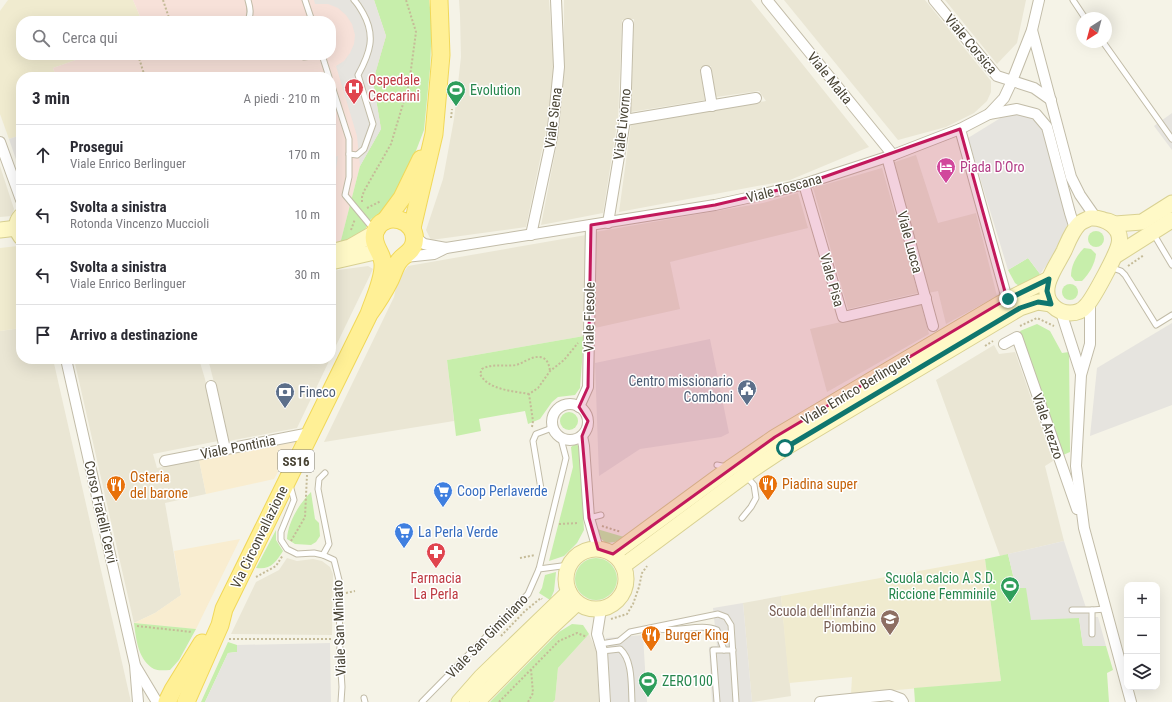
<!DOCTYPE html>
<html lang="it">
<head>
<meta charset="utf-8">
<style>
	body { margin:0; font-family:"Roboto Condensed",sans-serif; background:#f2f2f3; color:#2b2b33 }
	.controls { position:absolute; right:12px; bottom:12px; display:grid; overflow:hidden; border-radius:8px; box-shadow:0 4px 16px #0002 }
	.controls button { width:36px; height:36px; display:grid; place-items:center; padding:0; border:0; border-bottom:1px solid #e1e1e2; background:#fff; color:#2b2b33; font:20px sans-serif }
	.compass { position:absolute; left:1076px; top:12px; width:36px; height:36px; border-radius:50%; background:#fff; box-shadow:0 4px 16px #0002; rotate:216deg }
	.stop { position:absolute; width:12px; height:12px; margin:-9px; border:3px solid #0f766e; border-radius:50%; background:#fff }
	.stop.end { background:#0f766e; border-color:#fff; box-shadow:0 1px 4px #0008 }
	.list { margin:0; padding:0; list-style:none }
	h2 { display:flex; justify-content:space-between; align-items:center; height:52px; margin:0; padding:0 16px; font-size:17px }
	h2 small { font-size:13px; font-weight:400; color:#7c7c81 }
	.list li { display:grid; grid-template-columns:26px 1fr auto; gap:12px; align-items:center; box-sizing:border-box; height:60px; padding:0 16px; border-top:1px solid #e1e1e2 }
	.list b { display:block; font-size:15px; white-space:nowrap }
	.list p { margin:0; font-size:13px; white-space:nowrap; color:#7c7c81 }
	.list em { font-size:13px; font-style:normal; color:#7c7c81 }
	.icon { flex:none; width:22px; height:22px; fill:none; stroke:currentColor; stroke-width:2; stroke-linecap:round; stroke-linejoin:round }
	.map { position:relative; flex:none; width:1172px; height:702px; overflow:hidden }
	.search { position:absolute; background:#fff; box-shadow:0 4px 16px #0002; left:16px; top:16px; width:320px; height:44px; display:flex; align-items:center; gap:10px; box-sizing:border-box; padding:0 14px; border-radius:16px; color:#7c7c81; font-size:15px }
	.panel { position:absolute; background:#fff; box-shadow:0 4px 16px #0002; left:16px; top:72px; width:320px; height:292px; border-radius:16px }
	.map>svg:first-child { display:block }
</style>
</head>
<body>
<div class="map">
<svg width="1172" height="702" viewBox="0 0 1172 702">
	<rect width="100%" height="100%" fill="#f5f3e7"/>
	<g fill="#eae6d4">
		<path d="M459,0H549L554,68L546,131L526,227L431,240L426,230L443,179L454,119L461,57L460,15Z"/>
		<path d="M564,0H751L869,147L790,180L619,212L631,124L766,101L759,91L716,97L711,66L700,68L705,100L631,112L634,19L622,20L618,118L603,213L541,225L558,138L562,97L564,61Z"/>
		<path d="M784,0H925L991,81V92L987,101L974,113L946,127L898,140Z"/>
		<path d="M945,0H1026L1017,43L997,64Z"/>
		<path d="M916,155L938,223L976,213L997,296L946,324L938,291L928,293L892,163Z"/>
		<path d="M0,166L14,209L12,216L0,217Z"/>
		<path d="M882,168L918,293L848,309L813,188Z"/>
		<path d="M798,193L808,228L670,262L680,309L595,328V232L763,203Z"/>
		<path d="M586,235L584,336L447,360L454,421L324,442L394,297L397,282L408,266Z"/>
		<path d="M368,266L373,269L331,356V271Z"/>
		<path d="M921,304L929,334L827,392L810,329Z"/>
		<path d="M21,328V359H53L131,702H0V331Z"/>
		<path d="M994,345L999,354L1015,352L1053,461L1045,466L1064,541L1000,556L936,380Z"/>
		<path d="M74,359H199L205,379L218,441L153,454L157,468L199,460L206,494L165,503L181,595L155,613L134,623Z"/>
		<path d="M208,359H330L297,428L229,441Z"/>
		<path d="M287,558L297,561L313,559L322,561L330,567L333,574L332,635L231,634L256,582L279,570Z"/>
		<path d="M781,596L791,696L752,702L743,603Z"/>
		<path d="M589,634L596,650L599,702H553L555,700L558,668Z"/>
	</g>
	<g fill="#f9edd0">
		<path d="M295,442L274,479L206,494L199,460Z"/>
		<path d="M240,539L196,629L134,623L155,613L181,595L174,551Z"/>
	</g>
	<path fill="#e7e4dc" d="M710,339L729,433L721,437L640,449L599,476L595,363Z"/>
	<g fill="#f0ebcf">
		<path d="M8,0H133L142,21H21V55H90L53,68L56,77H21V135L9,139L0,114V11Z"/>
		<path d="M18,246L21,255V328L0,331V248Z"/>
		<path d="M985,559L1001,681L851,694L852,677L789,683L781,596Z"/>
	</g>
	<path fill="#f7e1d9" d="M133,0H374L386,36L381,129L360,166L340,244L331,245V77H56L53,68L90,55H331V21H142Z"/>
	<g fill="#c7eeab">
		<path d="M374,0H429L432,23L430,69L424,130L397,200L388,210L371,219L363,233L340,244L360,166L381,129L373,81L386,36Z"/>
		<circle cx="1096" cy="239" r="8"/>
		<path d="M1084,248L1091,249L1096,254C1095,264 1089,274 1082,281H1075L1071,276C1071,265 1077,255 1084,248Z"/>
		<path d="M1028,258L1040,274L1032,282L1019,286L1015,283L1008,270Z"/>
		<circle cx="1070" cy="292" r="8"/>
		<path d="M1037,324L1050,331L1062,353L1069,352L1070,452L1063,455L1020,331Z"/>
		<path d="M584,336L580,388L575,395L558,397L552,402L540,419L528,424L525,411L479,419L481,431L456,436L447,360Z"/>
		<circle cx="569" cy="421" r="9"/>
		<path d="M575,444L579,446L584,530L577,543L564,556L549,561L573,467L571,447Z"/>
		<path d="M311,492L315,519L319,523L320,536L316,542L311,545L295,544L287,539C288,522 299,504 311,492Z"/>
		<path d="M597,529L624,537L615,542L606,543L599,537Z"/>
		<path d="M276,530V540L283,551C276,562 271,570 256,568Z"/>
		<path d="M1008,554L1016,588L1026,587L1079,618L1083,646H1106L1113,670L1107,673L1109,702H915L914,688L1001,681L985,559Z"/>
		<circle cx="596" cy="579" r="21"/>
		<path d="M556,572L554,591L550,600L539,593L542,588L545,575Z"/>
		<path d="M134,623L196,629L179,660L170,670C165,670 158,671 154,669C138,660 136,639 134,623Z"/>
		<path d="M572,624L583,625L589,634L558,668L555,700L553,702H490L559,632Z"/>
		<path d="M228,642L237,645V652L228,653L205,702H201Z"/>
	</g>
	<g fill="#e6e4df">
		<path d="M314,0H374L386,36L373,81L381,129L360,166L357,136L336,66L344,61L350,53L354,44L355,35L352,24L346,15L338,8L328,4H315Z"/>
		<path d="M1172,113V150L1154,126Z"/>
		<path d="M1007,114H1022L1032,119L1042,126L1065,209L1068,224L1061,241L1052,258L1040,274L1028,258L1008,270L968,138Z"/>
		<path d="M21,135V174L9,139Z"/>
		<path d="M338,156L331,202V158Z"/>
		<path d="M1172,323V405L1090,436L1097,368Z"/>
		<path d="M1064,541L1089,617H1098L1106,646H1083L1079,618L1031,620L1026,588H1016L1008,554Z"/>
		<path d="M743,603L752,702H712L709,647L717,646L713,608Z"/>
		<path d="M643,635L647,702H611L606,638Z"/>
		<path d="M330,643L331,702H205L228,653L237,652V645Z"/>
	</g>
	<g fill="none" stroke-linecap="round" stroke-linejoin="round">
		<g stroke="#c2bca8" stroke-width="7">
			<g id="lane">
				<path d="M305,0L312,21"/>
				<path d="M1073,0L1085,18"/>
				<path d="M247,21C252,15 250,7 248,0"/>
				<path d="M1103,42L1172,139"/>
				<path d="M301,55L304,57L319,55"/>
				<path d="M322,55L329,77"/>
				<path d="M331,83L349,139V177L345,195L374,230"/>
				<path d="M349,154L357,155L364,149L373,124L358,75C370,53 376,36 363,13C360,8 358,4 354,0"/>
				<path d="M1153,233L1172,265"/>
				<path d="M1110,267L1121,271L1125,275L1156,325L1172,315"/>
				<path d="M717,465L727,467"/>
				<path d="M290,485L294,500L281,532V540L287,549L297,554L314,553L323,555L334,560L339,580L340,656L342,687L341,702"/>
				<path d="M541,489L533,441L536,434L552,428"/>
				<path d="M589,518L601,515"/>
				<path d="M742,518L751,507L756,498L754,485L746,476"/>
				<path d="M323,555L329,544L318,489L319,479L325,473"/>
				<path d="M539,569L566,458L561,439"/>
				<path d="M1072,610H1092L1106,609"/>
				<path d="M656,628C675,634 700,622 717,630L724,650"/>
				<path d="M1092,634V610"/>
				<path d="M600,644L619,641L630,632L718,614L726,617L731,625L736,702"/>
				<path d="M602,651L620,649C633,660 631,686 632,702"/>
				<path d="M364,698L365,702"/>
				<path d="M422,702L528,594L539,569L569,565"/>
				<path d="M717,702L713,650H733"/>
			</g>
		</g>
		<g stroke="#c2bca8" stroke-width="12">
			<g id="street">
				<path d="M767,0L893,155"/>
				<path d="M934,0L997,76L1034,88L1051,100"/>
				<path d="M1032,30L1071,177L1080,195L1096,218"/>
				<path d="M706,71L712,106"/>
				<path d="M989,114L1017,109L1036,114L1047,127L1070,213L1075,229"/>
				<path d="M625,120L756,98"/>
				<path d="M960,129L1007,299"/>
				<path d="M0,142L21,200"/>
				<path d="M887,157L933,326"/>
				<path d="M804,184L843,317L926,298"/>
				<path d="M608,223L625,120L628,24"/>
				<path d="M531,235L552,137L559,67L556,0"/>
				<path d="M446,248L715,205L756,196L804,184L893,155L960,129L989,114L1004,98L1012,81L1032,30L1039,0"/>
				<path d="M405,257L434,254L446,248L424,244L415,237"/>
				<path d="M1090,301V344L1081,375L1076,466L1084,528L1131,702"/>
				<path d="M1061,312L1081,374"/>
				<path d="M1004,344L1017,337L1077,509"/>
				<path d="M66,359L135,665L138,702"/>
				<path d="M211,386L225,449"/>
				<circle cx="570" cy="422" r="18"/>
				<path d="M579,407L588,387L591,225"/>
				<path d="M582,436L584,446L589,518L598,549"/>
				<path d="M165,461L310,433"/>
				<path d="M601,609L597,634L602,651L605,702"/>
				<path d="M136,667L157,702"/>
				<path d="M820,702L890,695L901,699L903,702"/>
			</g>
		</g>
		<g stroke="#d9d192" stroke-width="17">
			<g id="secondary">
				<path d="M21,216C15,223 16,230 21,237"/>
				<path d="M1090,218C1104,217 1123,227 1119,244C1117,254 1093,299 1086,306C1082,311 1076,313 1070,313C1063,313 1058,311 1053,306C1037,290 1056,267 1064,251C1068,242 1072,231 1079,224C1082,221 1086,220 1090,218Z"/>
				<path d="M1108,221L1115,224L1142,222L1172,203"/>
				<path d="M0,230L17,228"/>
				<path d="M331,252L350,247L376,232"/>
				<path d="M1115,256L1172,220"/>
				<path d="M331,262L379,251"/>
				<circle cx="596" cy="579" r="30"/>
				<path d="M613,554L730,468L775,437L1001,303L1049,279"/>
				<path d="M623,566L752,470L785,448L1020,308L1038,302L1051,304"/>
				<path d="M459,702L481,677L569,592"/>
				<path d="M477,702L548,630L577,603"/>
			</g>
		</g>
		<g stroke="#f1d859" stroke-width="19">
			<g id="primary">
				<path d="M385,221L402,198L421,159"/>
				<path d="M412,228L434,134L441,55L439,0"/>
				<path d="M167,702L173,690L202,643"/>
				<path d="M186,702L220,625L224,609L369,314C374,299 384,279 383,264C383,253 371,245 375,232C383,209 419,219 414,243C412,253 404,254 399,261C395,266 393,274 390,280C384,292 377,303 369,314"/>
			</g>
		</g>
		<g stroke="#c5bb98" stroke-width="2" stroke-dasharray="2 2" stroke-linecap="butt">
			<path d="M163,0L170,21"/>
			<path d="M138,55L145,77"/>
			<path d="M451,118L452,109"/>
			<path d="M362,202V197L364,191L391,144L409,84L416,32L406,0"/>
			<path d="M367,208L381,201"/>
			<path d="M351,230L355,219"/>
			<path d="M1128,266L1144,255"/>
			<path d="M1020,326L1037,318L1054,326"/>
			<path d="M985,346L993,341"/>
			<path d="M529,394C513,391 488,390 480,374L482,369C493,363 504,367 516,365C524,363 531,356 540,357C547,358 549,364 550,371"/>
			<path d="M532,427L533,421L529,394L538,388L550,371L564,360L578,343"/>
			<path d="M559,524L579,523"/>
			<path d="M602,526L621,532"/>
			<path d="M291,541L305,517L307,475"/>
			<path d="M520,558L535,555"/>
			<path d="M256,577L276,566L283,555"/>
			<path d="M346,593L355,591"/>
			<path d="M611,619L627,614L633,604L639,587L642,573L647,566"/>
			<path d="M137,626L192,632"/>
			<path d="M501,636L525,611L541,598L542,599"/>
			<path d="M229,639H333"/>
			<path d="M499,702L559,641L577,633L587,637"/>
			<path d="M528,702L533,693L531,669"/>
		</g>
		<use href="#lane" stroke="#fff" stroke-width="5"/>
		<use href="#street" stroke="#fff" stroke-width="10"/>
		<use href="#secondary" stroke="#fff9c7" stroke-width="15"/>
		<use href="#primary" stroke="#fff096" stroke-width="17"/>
	</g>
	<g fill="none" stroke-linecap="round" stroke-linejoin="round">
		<path stroke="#0f766e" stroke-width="5" d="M785,448L1020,308L1038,302L1051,304L1047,291L1049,279L1008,299"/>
	</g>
	<path fill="#c2185b" fill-opacity="0.2" stroke="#c2185b" stroke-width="3" stroke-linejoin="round" d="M960,129L1007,299L775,437L613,554L598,549L589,518L582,436L588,421L579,407L588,387L591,225L715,205L804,184Z"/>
	<defs>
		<g id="hospital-pin" transform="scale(1)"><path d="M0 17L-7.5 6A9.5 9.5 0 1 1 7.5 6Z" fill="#e0444e" stroke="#fff"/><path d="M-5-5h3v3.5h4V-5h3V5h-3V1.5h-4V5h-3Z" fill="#fff"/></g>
		<g id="stadium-pin" transform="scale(1)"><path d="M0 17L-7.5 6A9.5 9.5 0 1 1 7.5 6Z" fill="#2e9e5b" stroke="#fff"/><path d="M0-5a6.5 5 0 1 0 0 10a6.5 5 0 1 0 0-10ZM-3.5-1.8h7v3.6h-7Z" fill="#fff"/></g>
		<g id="hotel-pin" transform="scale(1)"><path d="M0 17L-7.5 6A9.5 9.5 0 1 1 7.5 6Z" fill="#d1479c" stroke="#fff"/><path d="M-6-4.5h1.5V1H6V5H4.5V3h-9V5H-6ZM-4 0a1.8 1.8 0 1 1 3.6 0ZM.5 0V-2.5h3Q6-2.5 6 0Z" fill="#fff"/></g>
		<g id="civic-pin" transform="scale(1)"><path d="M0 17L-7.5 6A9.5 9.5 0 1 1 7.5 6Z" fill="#5c6f8a" stroke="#fff"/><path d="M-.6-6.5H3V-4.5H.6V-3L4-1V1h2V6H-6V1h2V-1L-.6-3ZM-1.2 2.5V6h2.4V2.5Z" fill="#fff"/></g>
		<g id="bank-pin" transform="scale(1)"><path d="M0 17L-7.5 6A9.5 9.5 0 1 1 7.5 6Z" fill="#5c6f8a" stroke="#fff"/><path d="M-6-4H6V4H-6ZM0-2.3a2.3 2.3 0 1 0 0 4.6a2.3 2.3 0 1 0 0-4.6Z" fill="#fff"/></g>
		<g id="restaurant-pin" transform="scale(1)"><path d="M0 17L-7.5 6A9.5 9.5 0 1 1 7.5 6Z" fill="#e8710a" stroke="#fff"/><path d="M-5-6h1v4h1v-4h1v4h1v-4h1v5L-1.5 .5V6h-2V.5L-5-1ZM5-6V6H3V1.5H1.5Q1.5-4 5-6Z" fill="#fff"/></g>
		<g id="supermarket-pin" transform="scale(1)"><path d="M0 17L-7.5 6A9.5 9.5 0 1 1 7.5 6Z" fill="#3f7fe0" stroke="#fff"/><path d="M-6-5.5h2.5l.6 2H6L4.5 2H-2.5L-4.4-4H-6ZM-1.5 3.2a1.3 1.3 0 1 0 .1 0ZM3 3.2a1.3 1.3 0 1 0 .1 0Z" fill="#fff"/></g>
		<g id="pharmacy-pin" transform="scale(1)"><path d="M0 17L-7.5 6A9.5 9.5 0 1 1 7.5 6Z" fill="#e0444e" stroke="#fff"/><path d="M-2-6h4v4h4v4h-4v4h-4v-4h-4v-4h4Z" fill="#fff"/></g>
		<g id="school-pin" transform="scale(1)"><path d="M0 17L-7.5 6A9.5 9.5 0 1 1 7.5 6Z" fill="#8d6e63" stroke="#fff"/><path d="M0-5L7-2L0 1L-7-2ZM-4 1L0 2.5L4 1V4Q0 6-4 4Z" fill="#fff"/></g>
	</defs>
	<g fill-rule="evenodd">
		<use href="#hospital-pin" x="354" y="88"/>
		<use href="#stadium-pin" x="456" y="90"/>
		<use href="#hotel-pin" x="946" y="167"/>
		<use href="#civic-pin" x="747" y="389"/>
		<use href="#bank-pin" x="285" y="392"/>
		<use href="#restaurant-pin" x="768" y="484"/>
		<use href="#restaurant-pin" x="116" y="485"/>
		<use href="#supermarket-pin" x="443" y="491"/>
		<use href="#supermarket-pin" x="404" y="532"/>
		<use href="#pharmacy-pin" x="436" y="552"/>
		<use href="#stadium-pin" x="1010" y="586"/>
		<use href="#school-pin" x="890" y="619"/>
		<use href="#restaurant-pin" x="651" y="635"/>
		<use href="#stadium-pin" x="648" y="681"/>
	</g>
	<g text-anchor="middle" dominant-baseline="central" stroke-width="3" stroke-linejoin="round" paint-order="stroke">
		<rect fill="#fff" stroke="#807c72" stroke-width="1" x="278" y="450" width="36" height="22" rx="3"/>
		<g font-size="13" font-weight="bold" fill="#494435">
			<text x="296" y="461">SS16</text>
		</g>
		<g font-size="14" fill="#494435" stroke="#fff">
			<text transform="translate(971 44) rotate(50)">Viale Corsica</text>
			<text transform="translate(830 78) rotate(51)">Viale Malta</text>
			<text transform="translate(553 118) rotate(-83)">Viale Siena</text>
			<text transform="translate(622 124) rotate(-84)">Viale Livorno</text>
			<text transform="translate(784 188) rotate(-15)">Viale Toscana</text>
			<text transform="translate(910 242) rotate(75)">Viale Lucca</text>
			<text transform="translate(832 280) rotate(74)">Viale Pisa</text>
			<text transform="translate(589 317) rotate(-89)">Viale Fiesole</text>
			<text transform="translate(856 389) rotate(-31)">Viale Enrico Berlinguer</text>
			<text transform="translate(1048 426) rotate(71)">Viale Arezzo</text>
			<text transform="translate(238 447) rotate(-11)">Viale Pontinia</text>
			<text transform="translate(101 512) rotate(77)">Corso Fratelli Cervi</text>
			<text transform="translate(259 537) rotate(-64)">Via Circonvallazione</text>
			<text transform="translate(339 628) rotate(-92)">Viale San Miniato</text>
			<text transform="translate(487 636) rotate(-46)">Viale San Giminiano</text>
		</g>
		<g font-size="14" fill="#be3a42" stroke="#fff" text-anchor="start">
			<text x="368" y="80">Ospedale<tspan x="368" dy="16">Ceccarini</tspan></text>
			<text x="436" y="578" text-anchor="middle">Farmacia<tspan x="436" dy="16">La Perla</tspan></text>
		</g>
		<g font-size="14" fill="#27864d" stroke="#fff" text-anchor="start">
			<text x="470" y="90">Evolution</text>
			<text x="996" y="578" text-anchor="end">Scuola calcio A.S.D.<tspan x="996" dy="16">Riccione Femminile</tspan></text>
			<text x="662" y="681">ZERO100</text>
		</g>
		<g font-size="14" fill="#b23c85" stroke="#fff" text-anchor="start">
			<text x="960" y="167">Piada D'Oro</text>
		</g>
		<g font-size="14" fill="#4e5e75" stroke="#fff" text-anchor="end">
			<text x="733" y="381">Centro missionario<tspan x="733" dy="16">Comboni</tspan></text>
			<text x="299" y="392" text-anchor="start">Fineco</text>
		</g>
		<g font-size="14" fill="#c56008" stroke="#fff" text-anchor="start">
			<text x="130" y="477">Osteria<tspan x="130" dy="16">del barone</tspan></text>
			<text x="782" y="484">Piadina super</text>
			<text x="665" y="635">Burger King</text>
		</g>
		<g font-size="14" fill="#366cbe" stroke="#fff" text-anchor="start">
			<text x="457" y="491">Coop Perlaverde</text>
			<text x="418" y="532">La Perla Verde</text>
		</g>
		<g font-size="14" fill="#785e54" stroke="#fff" text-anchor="end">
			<text x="876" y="611">Scuola dell'infanzia<tspan x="876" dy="16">Piombino</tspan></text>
		</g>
	</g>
</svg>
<div class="controls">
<button>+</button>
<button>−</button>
<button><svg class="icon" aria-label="layers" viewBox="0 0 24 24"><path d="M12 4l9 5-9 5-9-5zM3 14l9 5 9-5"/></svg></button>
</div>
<svg class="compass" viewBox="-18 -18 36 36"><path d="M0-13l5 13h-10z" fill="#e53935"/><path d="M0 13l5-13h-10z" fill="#7c7c81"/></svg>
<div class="stop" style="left:785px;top:448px"></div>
<div class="stop end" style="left:1008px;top:299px"></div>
<div class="search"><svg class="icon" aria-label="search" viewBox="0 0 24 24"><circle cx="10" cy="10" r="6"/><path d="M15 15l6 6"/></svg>Cerca qui</div>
<section class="panel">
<h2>3 min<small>A piedi · 210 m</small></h2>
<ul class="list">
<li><svg class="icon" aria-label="ahead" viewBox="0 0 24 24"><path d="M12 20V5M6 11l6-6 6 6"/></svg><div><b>Prosegui</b><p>Viale Enrico Berlinguer</p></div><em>170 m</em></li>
<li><svg class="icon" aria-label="left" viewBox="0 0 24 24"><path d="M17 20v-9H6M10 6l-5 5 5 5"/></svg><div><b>Svolta a sinistra</b><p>Rotonda Vincenzo Muccioli</p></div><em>10 m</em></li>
<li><svg class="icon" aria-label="left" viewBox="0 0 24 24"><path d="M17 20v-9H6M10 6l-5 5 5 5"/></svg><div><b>Svolta a sinistra</b><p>Viale Enrico Berlinguer</p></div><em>30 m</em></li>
<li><svg class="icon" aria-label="arrive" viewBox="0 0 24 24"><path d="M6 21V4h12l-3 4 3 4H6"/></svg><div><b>Arrivo a destinazione</b></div></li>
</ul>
</section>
</div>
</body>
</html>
